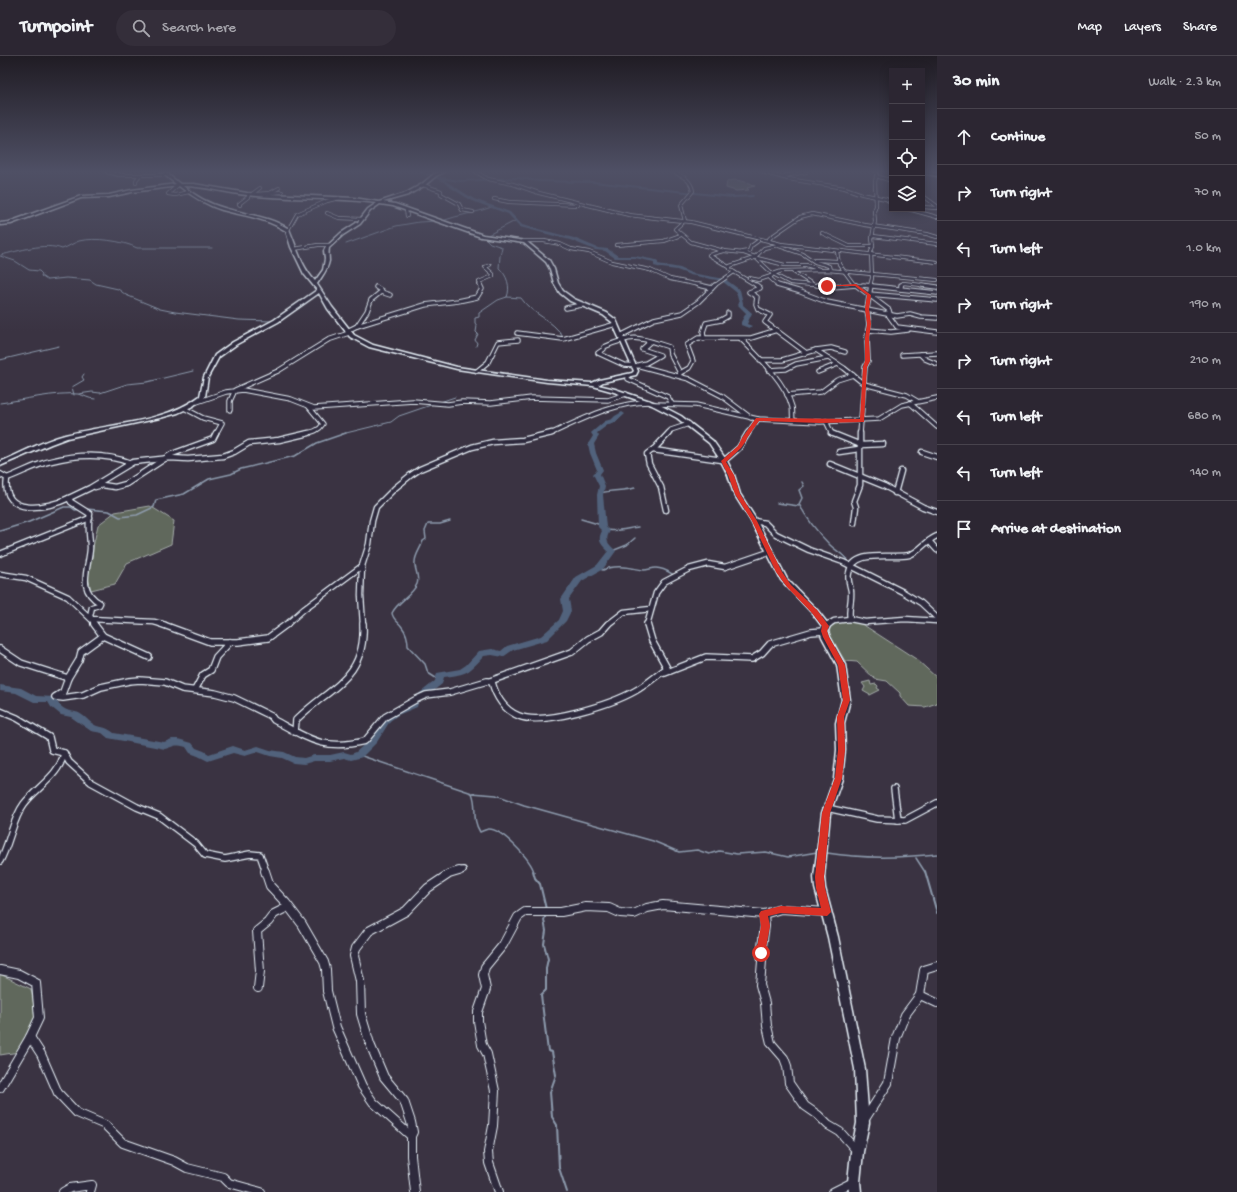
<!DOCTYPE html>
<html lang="en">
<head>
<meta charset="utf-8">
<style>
	body { margin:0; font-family:"Gochi Hand",sans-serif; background:#342e3a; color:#f1f3f6 }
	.controls { position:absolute; right:12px; top:12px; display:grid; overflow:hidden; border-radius:0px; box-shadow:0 2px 10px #0003 }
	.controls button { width:36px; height:36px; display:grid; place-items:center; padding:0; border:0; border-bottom:1px solid #48434d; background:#2c2632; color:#f1f3f6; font:20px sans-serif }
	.stop { position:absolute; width:12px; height:12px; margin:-9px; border:3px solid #d93025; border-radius:50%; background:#fff }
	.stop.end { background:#d93025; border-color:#fff; box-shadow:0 1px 4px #0008 }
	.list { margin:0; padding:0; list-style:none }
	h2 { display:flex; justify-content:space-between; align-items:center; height:52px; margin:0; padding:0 16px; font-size:17px }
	h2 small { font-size:13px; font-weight:400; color:#a6a5ac }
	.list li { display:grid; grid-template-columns:26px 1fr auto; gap:12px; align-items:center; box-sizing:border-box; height:56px; padding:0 16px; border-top:1px solid #48434d }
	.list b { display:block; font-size:15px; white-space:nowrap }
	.list em { font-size:13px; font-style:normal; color:#a6a5ac }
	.icon { flex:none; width:22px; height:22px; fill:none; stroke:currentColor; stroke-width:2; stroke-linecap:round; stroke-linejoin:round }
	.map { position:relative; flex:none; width:937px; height:1136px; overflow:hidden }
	header { display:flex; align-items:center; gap:24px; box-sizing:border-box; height:56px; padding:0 20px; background:#2c2632; border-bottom:1px solid #48434d }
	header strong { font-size:19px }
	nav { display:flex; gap:22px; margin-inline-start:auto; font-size:14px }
	.search { width:280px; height:36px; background:#342e3a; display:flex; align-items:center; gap:10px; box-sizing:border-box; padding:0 14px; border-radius:22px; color:#a6a5ac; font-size:15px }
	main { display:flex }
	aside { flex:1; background:#2c2632 }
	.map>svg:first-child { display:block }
</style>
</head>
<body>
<header>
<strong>Turnpoint</strong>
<div class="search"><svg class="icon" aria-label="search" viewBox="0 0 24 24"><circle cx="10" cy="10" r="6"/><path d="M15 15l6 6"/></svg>Search here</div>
<nav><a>Map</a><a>Layers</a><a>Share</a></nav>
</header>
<main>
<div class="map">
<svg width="937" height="1136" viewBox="0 0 937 1136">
	<rect width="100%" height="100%" fill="#3a3342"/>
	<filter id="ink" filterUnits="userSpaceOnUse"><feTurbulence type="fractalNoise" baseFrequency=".025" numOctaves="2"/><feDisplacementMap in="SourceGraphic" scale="8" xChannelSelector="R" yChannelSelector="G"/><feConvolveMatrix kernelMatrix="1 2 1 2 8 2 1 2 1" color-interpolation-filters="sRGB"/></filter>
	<g filter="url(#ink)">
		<g fill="#61685b" stroke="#a4acaa">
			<path d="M736,124L750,127L755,130L747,132L749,134L736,135L726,132L727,125Z"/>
			<path d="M150,450L174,465L171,488L127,507L115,528L91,534L87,517L98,469L115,456Z"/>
			<path d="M848,564L859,566L916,603L937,622V647L925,651L909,650L900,640V637L887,625L875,623L857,606L845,605L827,576V571L836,566Z"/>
			<path d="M870,625L871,629L876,628L878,630L877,632L880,634L870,639L863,635L865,631L862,627Z"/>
			<path d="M0,918L31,933L36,961L19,996L0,999Z"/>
		</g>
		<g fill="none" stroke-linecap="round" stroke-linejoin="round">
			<g stroke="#8d9bad" stroke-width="1">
				<path d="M442,165C458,159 476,157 492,151"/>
				<path d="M486,180L515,165"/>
				<path d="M346,188L396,170L419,166L438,165"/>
				<path d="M1,199C19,195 44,186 62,193C68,191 73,187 79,185C94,181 124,185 137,192H212"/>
				<path d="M0,200L15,205L29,214L39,215L42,218L41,220L47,224L66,222L90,224L96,228L118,233L126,239L160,253L175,256L239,264L271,265"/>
				<path d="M507,241L521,242C532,259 553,263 563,281"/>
				<path d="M476,290L477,287L475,284L478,278L476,276L477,270L475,267V262L479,261V257L498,244L507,241C511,231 507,219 499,212L500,200L502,191L490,187L484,181"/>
				<path d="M0,304L59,290"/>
				<path d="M79,338L92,336L100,337L127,328L147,326L193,315"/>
				<path d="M74,339L72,331L84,324L82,321L84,318"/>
				<path d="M440,346L455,341"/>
				<path d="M0,347C23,344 55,336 78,338C84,339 88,343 95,343"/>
				<path d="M342,378L391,366L399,360L434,348"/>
			</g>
			<g stroke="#8d9bad" stroke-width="1.5">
				<path d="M802,426L804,430L799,434L802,442L799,448C807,463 818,477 830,489C836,495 844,498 849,506"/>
				<path d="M600,437C612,434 623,435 635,432"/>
				<path d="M777,447L799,450"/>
				<path d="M86,453L109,455L120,461L137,459L154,451L156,444L184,438L209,423L231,418L241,413L295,400L317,387L346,377"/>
				<path d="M581,463L598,468C604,480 627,472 638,471"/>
				<path d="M0,475L29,466L64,451H71L75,454L81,453"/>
				<path d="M612,495L627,489L635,482"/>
				<path d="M600,511V513L603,514C616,508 630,512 644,514C648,514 652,512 656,512C663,512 669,516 674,519"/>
				<path d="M439,624L428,617L425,608L408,590C408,584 406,576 402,571C398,565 393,564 392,557C398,545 412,540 417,528C420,521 414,513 415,506C415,499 421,492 423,485L426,483L425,475L428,468H440L450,465"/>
				<path d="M359,699L472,737L496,739L524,749L653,785L679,796L697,794L709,798L719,795L737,798L766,796L788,801L817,796"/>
				<path d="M472,737C478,751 471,762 480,776C483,775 486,773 489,773C502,773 531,804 534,816"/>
				<path d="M827,797C864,803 900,802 937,798"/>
				<path d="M916,802L925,816"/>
			</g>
			<g stroke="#8d9bad" stroke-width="2">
				<path d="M533,815L535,822L540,828L546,853"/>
				<path d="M925,815L937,857"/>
				<path d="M546,859L544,864L546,875L544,888L548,903L546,912V934L541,939L548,995L552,996L556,1019L550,1036L552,1061L557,1069L559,1112L567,1136"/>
			</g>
			<g fill="#51627b" fill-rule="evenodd">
				<path d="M408,116H423L434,119L432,120Z"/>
				<path d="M435,120L460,124L518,121L539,124L593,125L732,140L754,139L753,141L732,142L593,127L539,126L518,123L460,126L444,124L474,143L510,156L522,169L574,182L598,192L608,193L618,200H635L656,204L658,205V208L680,212L691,217L725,223L740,234L743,247V249L752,257L747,268L752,270L749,272L741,269V266L746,257L738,249L739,247L736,236L722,225L690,219L677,214L662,212L654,210V206L635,202H615L605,195L595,194L570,184L520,171L508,158L472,145L448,130L444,126L434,122Z"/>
				<path d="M622,356L625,358L616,366L609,368L597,377L599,380L594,388L596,397L603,414L600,418L605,430L603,439L606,471L610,475C604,485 609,488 616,495L603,513L582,525L569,543L571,555L566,565L547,584L513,594L503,601L492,599L484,600C468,617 468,618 444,621L442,628L418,647L417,651L398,659L390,665L377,686L362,701L359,702L351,704L344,702L330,705H314L304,708L293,707L282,702L270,700L258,696L245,700L233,697L208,705L198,700L190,697L186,691C174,688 176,690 165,693L108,682L102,677L91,675L71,661L61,659L51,651L48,646H34L16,637L0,635V629L21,632L36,640L54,641C57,646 61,652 67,654C72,656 77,655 82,659C87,662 91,668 97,670C105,672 106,671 114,677L164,686L172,683H178L192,687L196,692L204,695L209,698L233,690L245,694L258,690L270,694L284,696L295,701L304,702L314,699H330L344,696L351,698L356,696L371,682L384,661L392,655L410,647L411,644L435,625L437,617L460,613L466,609L479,595L492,593L501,595L507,590L541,580L559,564L563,555L561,543L576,521L597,509L608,495C601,489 597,484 602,475L598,471L597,439L599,430L593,418L597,414L590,397L588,388L593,380L591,377L592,376L605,365L612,363L615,360Z"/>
			</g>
			<g stroke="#e8f1f8" stroke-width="4">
				<g id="street-far4">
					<path d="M107,116L119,119"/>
					<path d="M118,116L119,119H168"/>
					<path d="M476,116L488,123L513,128L539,137L629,159L691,166L781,188L937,206"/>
					<path d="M673,116C683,120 691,124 693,135L681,149L685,165"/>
					<path d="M762,116L788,123L845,132L862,138L886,143L892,147"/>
					<path d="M922,117L937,118"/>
					<path d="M784,120L806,116"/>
					<path d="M876,120L892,125"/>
					<path d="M136,127V124L140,119"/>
					<path d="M178,129L168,138L175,139L189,136"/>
					<path d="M423,129L441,135V138L459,148L462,154L473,156"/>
					<path d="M270,137L279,132"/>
					<path d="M252,138L260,132"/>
					<path d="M256,138L282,136"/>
					<path d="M922,139L937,150"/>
					<path d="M494,143L509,146L578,149"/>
					<path d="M240,149L239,148L248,141L249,138"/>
					<path d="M922,151L937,152"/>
					<path d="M908,153L937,161"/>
					<path d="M406,154L407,160"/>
					<path d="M327,157L339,162L362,163"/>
					<path d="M684,165L675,173L691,186L724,195L744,197L755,201L773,218L770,222L779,230"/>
					<path d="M288,174L297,158L327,145L339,142"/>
					<path d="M822,177L849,190H873"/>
					<path d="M873,180L937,188"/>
					<path d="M523,185H544L560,188L571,193L589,196L612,206L650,214L670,223L704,230"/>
					<path d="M770,186L769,183L771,181L800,161L812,158L865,169L927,178L937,181"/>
					<path d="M616,189L664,185L681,179"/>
					<path d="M779,190L803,198L815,206L829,210L830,214"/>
					<path d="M294,193L318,189H330"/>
					<path d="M723,195L709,199L729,211"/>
					<path d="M837,195L839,208L853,227L857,230"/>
					<path d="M742,196L749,195L751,190L758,185"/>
					<path d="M757,202L785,209H806L819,213"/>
					<path d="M815,204L838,205"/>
					<path d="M792,215L814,229L826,230"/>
					<path d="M734,216L757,230"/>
					<path d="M773,218L782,215L828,214L937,224"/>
					<path d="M773,218L790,227L812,229"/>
					<path d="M749,222L759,224L771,220"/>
					<path d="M481,230L479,226L493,220V218L485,211L490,209"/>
					<path d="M714,230L734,216L730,213V210L754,202L764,192L778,189"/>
					<path d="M842,230L860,229L872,230"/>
					<path d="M870,230L872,222L871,196L873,190L872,182L875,165L874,155L876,150L875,126L877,116"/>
					<path d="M901,230L903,227L931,230"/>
				</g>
			</g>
			<g stroke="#e8f1f8" stroke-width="5.5">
				<g id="street-far3">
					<path d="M699,229L712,232"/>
					<path d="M756,229L760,232L749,236L757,241L756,248L758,253L770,259L765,266L805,296"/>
					<path d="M777,229L798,235L827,246L897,260L910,258L921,261L937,262"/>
					<path d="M817,229L832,231L856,229"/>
					<path d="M856,229L889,254L890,258"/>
					<path d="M863,229L937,237"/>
					<path d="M901,229V233"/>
					<path d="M922,229L937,231"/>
					<path d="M381,236L390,239"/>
					<path d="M869,238L937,244"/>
					<path d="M566,252L582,249"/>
					<path d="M887,257L897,271L937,276"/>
					<path d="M357,270L425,249L458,245L477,241L482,233L480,229"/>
					<path d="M868,274L891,276L908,274"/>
					<path d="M347,275L357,270L367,255L371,244L382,235L376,231"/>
					<path d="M517,277L563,283L616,268"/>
					<path d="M622,279L654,263L682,257L698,246L715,229"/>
					<path d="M704,283L703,276L706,267L721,264L728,260V257"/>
					<path d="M741,283C758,300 786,327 792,351C793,355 792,360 793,364"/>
					<path d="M816,294L831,292L845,296"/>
					<path d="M920,298L925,303L937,308"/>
					<path d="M902,299L937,297"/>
					<path d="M760,304H782L816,294L844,312L864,328L907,339L917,345"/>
					<path d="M638,309L646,307L660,299L642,293L650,286"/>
					<path d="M769,314L786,313L796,308L828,302"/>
					<path d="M477,315L488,306L498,286L518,284"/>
					<path d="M818,316L838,308"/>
					<path d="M680,317L670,298L669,291C638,281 635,278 604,291V293L598,297L624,309L640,310L689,323L722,340L751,362"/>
					<path d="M628,320V323L668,341L672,348"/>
					<path d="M679,320L680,317L689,312L693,305L687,289L698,282H751L777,274"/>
					<path d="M787,339L821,336L837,324L853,319"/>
					<path d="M197,346L226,336L243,334L291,343L314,352L413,345L448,348L462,346L491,347L532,342L608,344L626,338"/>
					<path d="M910,347L937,371"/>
					<path d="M654,348L696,349L758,363L820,366L879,363L902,349L937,342"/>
					<path d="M184,352L203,362L222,367L216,378"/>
					<path d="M230,354V345L235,334L278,315L328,284L349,277"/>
					<path d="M826,365L832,378"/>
					<path d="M304,378C312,376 319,375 323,368L309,351"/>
					<path d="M550,378C581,364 615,346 649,346"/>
					<path d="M668,378L671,374L689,368"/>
					<path d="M747,378L758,363"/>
					<path d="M860,378L865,311L868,305L867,281L869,268L867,253L871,229"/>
				</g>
			</g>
			<g stroke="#e8f1f8" stroke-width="7">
				<g id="street-far2">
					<path d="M831,377L861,389L883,388"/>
					<path d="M653,394L722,404"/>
					<path d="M839,396L859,393"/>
					<path d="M922,396L937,401"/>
					<path d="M724,405L739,392L748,377"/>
					<path d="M830,408L884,430L923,451L937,456"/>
					<path d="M0,418L7,422C1,461 47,453 69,442"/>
					<path d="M7,422C21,417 37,408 51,405C78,398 105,397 131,407"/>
					<path d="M95,431L102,429L115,431L126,428L172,398L213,383L216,377"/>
					<path d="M895,437L901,415"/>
					<path d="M666,454L661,431L649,408L647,398L655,392L669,377"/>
					<path d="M754,465L765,467L776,478L809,494L843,506L903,536L921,547L937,562"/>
					<path d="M854,467L856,451L854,445L860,429V377"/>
					<path d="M929,485L937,494"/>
					<path d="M0,498L90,462"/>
					<path d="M362,510L361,539L363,569"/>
					<path d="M0,518L26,522L68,541L91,563L154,566L165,569"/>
					<path d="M850,563C848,553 852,545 851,535C850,529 847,523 849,517C853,492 892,503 909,499C920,496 926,484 937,480"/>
					<path d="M95,569L90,560L92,551L99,549L100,547C76,533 89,513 90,492C90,480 87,469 90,458L71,446L69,442L90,432L133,406L170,402L188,403L223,400L234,396L249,387L279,384L309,377"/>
					<path d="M286,569L304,553L362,510L369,488L372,465L376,451L395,432L411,419L420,413L472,391L493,386L523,384L552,377"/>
					<path d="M607,569L624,556L651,553"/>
					<path d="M647,569L656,537L664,526L689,513L708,508L725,511L769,496"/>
					<path d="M828,569L834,565L850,563L865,566L905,563L937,565"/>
				</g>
			</g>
			<g stroke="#e8f1f8" stroke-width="8">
				<g id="street-far1">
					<path d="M94,568L103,580L149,601"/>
					<path d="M161,568L210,586H238L268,582L287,568"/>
					<path d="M826,570L829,568"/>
					<path d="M103,580L81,596L79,604L68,622L63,636L55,641L63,642L83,639L101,631L129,625L140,624L165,626L182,633L215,637L234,642L271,660L274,664C309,683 323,695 365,685L385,661L415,644L426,639L450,636L487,625L492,626C496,641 504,654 519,660C543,670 612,648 635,635C646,629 656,620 667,612L652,585L647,568"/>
					<path d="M0,593L21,607L68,622"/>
					<path d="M665,617L706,601L752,603L762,597L770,588L811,576L824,575"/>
					<path d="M490,625L572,596L588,583L601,576L608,568"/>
					<path d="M195,634L203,619L211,614L216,601L230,586"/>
					<path d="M0,655L17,662L49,681L52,694L64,697L69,706L91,726L137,751L159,760L196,788L205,799L225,803L250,798L260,799L266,816"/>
					<path d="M295,676L296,664C329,631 366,623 363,568"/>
					<path d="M894,733L898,764"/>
					<path d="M827,752L877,763L905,764L937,747"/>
					<path d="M0,805C10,787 12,764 24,748C37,731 60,719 64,697"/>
					<path d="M455,816L463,814"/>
				</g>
			</g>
			<g stroke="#e8f1f8" stroke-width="10">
				<g id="street">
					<path d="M265,815L270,830L286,847L302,868L324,906L326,913L327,935L336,971L362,1030L373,1046L411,1080"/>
					<path d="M764,858L765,870L761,897L762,905L760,929L765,947L767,970L771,987L784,1002L787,1010L789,1027L805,1050L818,1059L828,1069L840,1076L856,1094"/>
					<path d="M0,914L19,918L36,927L39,962L30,981L0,1032"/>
					<path d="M258,932L260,915L257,875L268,866L274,858L288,851"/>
					<path d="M920,939L924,914L937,910"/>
					<path d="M30,981L41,998L58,1037L77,1057L105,1069L123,1087L174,1105L187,1112L223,1121L229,1127L261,1136"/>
					<path d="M865,1063L888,1027L896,982L905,959L920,939L937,947"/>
					<path d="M63,1136L70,1132L92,1129L90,1136"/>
					<path d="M415,1136L411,1100V1080L413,1076L411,1066L404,1045L384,1021L370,988L361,958L360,925L354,900L356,892L369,875L406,855L428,832L449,818L459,815"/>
					<path d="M499,1136L489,1107L488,1096L493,1070L495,1035L487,998L482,989L478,965V956L486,933L483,919L485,911L503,889L518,861L525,856H561L586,851L609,852L620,857L634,858L647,852L663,849L764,858L781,853L827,856"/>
					<path d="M833,1136L853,1126"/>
				</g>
			</g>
			<g stroke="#e8f1f8" stroke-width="3">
				<g id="secondary">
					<path d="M161,116H165L180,128H194L247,137L354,142L379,146L406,137L422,128L434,118L440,116H445L436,120L424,130L408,139L383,146L395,148L483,179L526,185L549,204L554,213L558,227L563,235L574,243L607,257L616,264L638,315L636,319L603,326L598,329L615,333L656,347L681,360L713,385L727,405L734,419L740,438L757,465L787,523L817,554L828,568L830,570L828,575L830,581L845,609L850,644L844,667L845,694L842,723L830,757L824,821L825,832L838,881L865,1013L869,1067L863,1096L860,1126L861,1136H849L848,1126L851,1096L857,1067L855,1013L828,881L815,832L814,821L822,757L834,723L837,694L836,667L842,644L837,609L822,581L820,575L822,570L813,558L781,524L751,465L734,438L728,419L721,405L709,387L677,362L652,349L611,335L593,330L547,326L457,313L369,291L350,281L328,253L319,237L278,266L237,288L219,301L208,321L205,341L193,350L178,357L160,362L67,382L51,388L0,410V406C22,397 42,385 65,379C107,368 165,367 200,340L204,321L215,299L233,286L274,264L317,234L304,218L291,191L286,175C266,162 244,160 222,154C206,149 192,140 179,130L132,136L109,141L81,142L11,168L0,169V167L9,166L81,140L109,139L132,134L176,128ZM183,130C205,130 225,137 247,139C290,144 334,141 377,147L368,153L358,166L341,177L326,191L324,195L325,203L323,214L315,225C301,210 297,192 289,173C269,160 247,159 224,152C209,148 195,140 183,130ZM380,148L393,150L481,181L524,187L546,206L550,213L554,227L560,237L570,245L603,259L612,266L634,315L632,317L599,324L592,327L547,324L457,311L373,289L354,279L332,251L317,228C322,220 327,215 329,205C329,201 328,197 329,192L343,179L360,168L370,155Z"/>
					<path d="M922,116L937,118V120L922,117Z"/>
				</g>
			</g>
			<use href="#street-far4" stroke="#2f2a3d" stroke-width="2.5"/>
			<use href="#street-far3" stroke="#2f2a3d" stroke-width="3.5"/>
			<use href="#street-far2" stroke="#2f2a3d" stroke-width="4.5"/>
			<use href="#street-far1" stroke="#2f2a3d" stroke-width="5.5"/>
			<use href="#street" stroke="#2f2a3d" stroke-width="8"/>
			<use href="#secondary" fill="#2f2a3d" fill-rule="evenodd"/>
		</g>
	</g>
	<linearGradient id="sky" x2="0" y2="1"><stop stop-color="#201c24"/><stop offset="0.42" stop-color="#4f5065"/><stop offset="1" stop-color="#4f5065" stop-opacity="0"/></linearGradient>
	<rect width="937" height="275" fill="url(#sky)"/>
	<path fill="#d93025" d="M856,228L871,239L869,253L871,268L869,282L870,305L867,311L864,366L820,367L759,365L747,382L746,385L741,392L726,406L734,419L740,438L757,465L782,516L791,529L817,554L829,570L827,575L829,581L845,609L850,644L844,661L845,694L842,722L830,757L824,821L825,832L831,856L827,860L781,857L768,860L770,870L765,897L764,900L761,901L758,900L756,897L761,870L759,858L761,855L781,850L821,852L816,832L815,821L822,757L835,722L838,694L837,661L843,644L838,609L823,581L821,575L822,570L812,557L787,531L776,516L752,465L735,438L728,419L721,405L738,390L742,382L756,362L860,363L863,311L865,305V282L867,268L865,253L867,239L855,230H825Z"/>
</svg>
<div class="controls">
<button>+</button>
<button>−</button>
<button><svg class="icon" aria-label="locate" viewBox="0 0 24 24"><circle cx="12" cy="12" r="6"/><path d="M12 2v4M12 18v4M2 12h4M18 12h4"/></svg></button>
<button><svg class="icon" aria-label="layers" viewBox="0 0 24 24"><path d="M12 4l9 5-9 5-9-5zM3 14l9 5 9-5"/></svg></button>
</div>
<div class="stop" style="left:761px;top:897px"></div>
<div class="stop end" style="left:827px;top:230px"></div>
</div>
<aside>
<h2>30 min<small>Walk · 2.3 km</small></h2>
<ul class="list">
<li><svg class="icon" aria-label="ahead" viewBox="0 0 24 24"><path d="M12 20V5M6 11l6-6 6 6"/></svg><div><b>Continue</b></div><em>50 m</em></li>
<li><svg class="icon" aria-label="right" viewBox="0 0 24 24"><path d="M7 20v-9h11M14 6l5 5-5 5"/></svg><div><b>Turn right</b></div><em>70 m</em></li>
<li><svg class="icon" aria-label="left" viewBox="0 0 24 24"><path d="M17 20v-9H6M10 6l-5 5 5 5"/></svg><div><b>Turn left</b></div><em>1.0 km</em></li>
<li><svg class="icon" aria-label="right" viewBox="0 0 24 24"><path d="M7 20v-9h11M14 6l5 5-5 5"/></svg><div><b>Turn right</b></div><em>190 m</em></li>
<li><svg class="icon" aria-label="right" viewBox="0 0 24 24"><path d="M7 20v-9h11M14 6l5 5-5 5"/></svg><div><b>Turn right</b></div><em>210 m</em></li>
<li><svg class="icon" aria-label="left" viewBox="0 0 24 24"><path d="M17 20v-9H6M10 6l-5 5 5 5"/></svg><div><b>Turn left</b></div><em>680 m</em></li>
<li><svg class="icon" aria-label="left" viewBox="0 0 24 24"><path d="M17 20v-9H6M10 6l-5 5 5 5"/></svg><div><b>Turn left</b></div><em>140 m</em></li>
<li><svg class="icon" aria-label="arrive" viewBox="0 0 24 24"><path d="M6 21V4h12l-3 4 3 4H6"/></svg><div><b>Arrive at destination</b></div></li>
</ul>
</aside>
</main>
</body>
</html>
